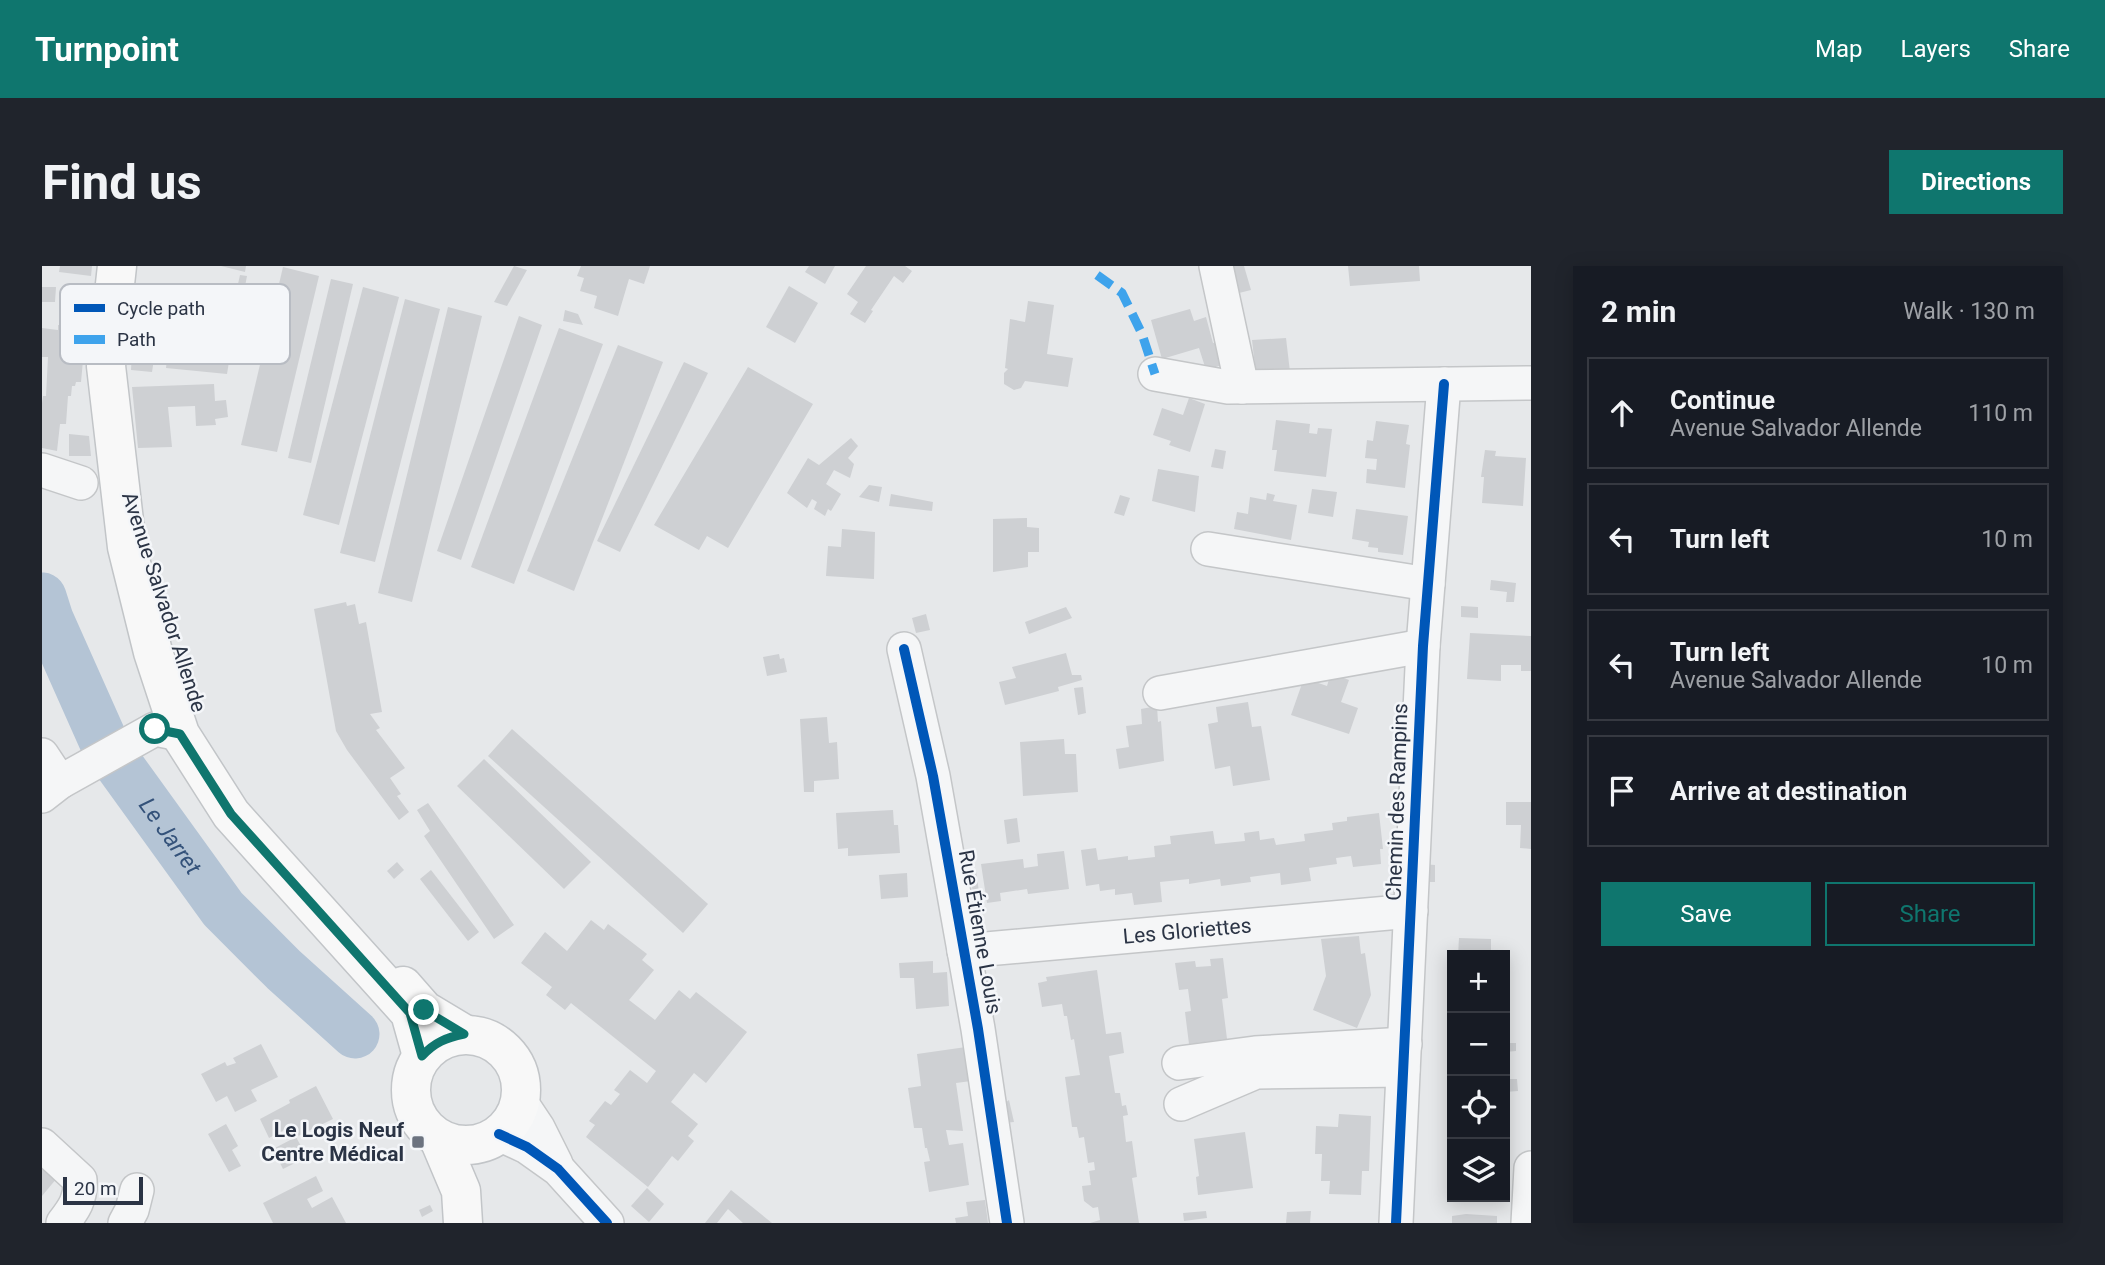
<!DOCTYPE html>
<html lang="en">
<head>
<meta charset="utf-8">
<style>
	body { margin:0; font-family:Roboto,sans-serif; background:#20242c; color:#f1f3f6 }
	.controls { position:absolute; right:21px; bottom:21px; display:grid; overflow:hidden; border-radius:0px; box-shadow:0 4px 18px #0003 }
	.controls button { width:63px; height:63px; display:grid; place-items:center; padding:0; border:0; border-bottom:2px solid #363941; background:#171b24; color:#f1f3f6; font:35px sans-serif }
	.scale { position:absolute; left:21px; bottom:18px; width:80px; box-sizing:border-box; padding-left:7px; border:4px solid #2b3445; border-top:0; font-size:19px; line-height:24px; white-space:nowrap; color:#2b3445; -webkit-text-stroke:5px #f4f6f9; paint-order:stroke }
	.stop { position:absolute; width:21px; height:21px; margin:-16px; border:5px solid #0f766e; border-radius:50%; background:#fff }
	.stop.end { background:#0f766e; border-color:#fff; box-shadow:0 2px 7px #0008 }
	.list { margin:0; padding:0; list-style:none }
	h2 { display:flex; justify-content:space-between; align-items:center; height:91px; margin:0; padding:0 28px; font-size:30px }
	h2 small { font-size:23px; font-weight:400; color:#9ea1a6 }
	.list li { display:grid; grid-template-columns:46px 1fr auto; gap:21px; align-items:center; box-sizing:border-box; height:112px; margin:0 14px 14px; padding:0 14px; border:2px solid #363941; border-radius:0px }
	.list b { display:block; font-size:26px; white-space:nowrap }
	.list p { margin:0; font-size:23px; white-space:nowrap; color:#9ea1a6 }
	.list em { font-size:23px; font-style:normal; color:#9ea1a6 }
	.actions { display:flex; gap:14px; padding:21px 28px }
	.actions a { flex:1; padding:16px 0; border:2px solid #0f766e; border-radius:0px; text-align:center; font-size:24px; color:#0f766e }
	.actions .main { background:#0f766e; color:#fff }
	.icon { flex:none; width:38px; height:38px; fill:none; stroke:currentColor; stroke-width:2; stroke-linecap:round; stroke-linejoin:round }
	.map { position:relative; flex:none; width:1489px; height:957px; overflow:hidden; border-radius:0px }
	header { display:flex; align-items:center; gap:42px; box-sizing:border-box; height:98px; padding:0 35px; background:#0f766e; color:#fff }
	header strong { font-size:33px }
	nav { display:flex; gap:38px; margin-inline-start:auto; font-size:24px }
	.intro { display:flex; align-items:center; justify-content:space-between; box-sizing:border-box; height:168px; padding:0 42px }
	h1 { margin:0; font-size:49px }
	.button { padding:18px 32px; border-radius:0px; background:#0f766e; color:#fff; font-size:24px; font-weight:700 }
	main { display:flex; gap:42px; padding:0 42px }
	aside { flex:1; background:#171b24; border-radius:0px; box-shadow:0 4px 18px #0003 }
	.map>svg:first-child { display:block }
</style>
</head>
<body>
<header>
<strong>Turnpoint</strong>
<nav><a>Map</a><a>Layers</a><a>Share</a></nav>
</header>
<div class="intro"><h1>Find us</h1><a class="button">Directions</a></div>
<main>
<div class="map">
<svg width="1489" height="957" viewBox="0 0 1489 957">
	<rect width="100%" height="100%" fill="#e6e8ea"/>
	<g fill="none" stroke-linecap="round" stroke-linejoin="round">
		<path stroke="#b4c4d5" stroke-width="49" id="s1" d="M0,331L7,353L64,481L181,643L242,704L313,768"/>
	</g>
	<g fill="#ced0d3">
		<path d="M18,0H50L49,10L17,6Z"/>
		<path d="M179,0H204L203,6Z"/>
		<path d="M472,0L485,4L465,40L452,36Z"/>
		<path d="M539,0H608L602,18L587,13L576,50L552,42L555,30L538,25L542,12L535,10Z"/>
		<path d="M767,0H793L783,18L763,6Z"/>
		<path d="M824,0H863L870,5L861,17L852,10L829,44L831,45L823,57L808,48L816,36L805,28Z"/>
		<path d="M1189,0H1202L1209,24L1197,27Z"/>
		<path d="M1306,0H1377L1378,15L1308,20Z"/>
		<path d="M241,1L277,10L235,186L199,179Z"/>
		<path d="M198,9L205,10L195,61L183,58L188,28L183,27L185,17L196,18Z"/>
		<path d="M289,13L311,18L269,197L246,192Z"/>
		<path d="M747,20L776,37L753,77L724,61Z"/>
		<path d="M0,21H14L13,36H0Z"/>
		<path d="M321,21L357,31L297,259L261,249Z"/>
		<path d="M363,33L398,43L333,296L298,287Z"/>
		<path d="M986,35L1012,39L1005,88L1031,92L1026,121L983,115L979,122L972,124L962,118V107L966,103L963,102L968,53L983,56Z"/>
		<path d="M406,41L440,50L370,336L336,327Z"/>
		<path d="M1148,43L1152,55L1164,51L1171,77L1176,76L1183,98L1164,104L1157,82L1120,93L1109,54Z"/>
		<path d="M523,44L536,48L541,59L521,55Z"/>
		<path d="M477,50L500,59L419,294L395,285Z"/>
		<path d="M16,59L44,62L39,116H34L33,120H30L29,130H26L24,158H18L15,185L0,182V137L1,130H4L6,91H0V62L16,64Z"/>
		<path d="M517,62L561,78L472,318L429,301Z"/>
		<path d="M128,66H140V72L171,75L172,68L183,69L182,76L190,77L185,108L124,102Z"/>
		<path d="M1244,72L1248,106L1214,109L1210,74Z"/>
		<path d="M576,79L621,96L532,325L485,305Z"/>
		<path d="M90,86L98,87L97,92L112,93L110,106L89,104Z"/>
		<path d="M642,96L666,107L578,286L555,275Z"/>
		<path d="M706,101L771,138L686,282L665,270L657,284L612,259Z"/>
		<path d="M172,118L173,135L184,134L186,151L173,153L174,159L154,160L153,140L126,141L130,181L96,182L90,121Z"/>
		<path d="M1147,132L1163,138L1148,186L1127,179L1129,175L1111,169L1120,142L1141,149Z"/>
		<path d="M1234,154L1268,158L1267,167L1275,168L1276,162L1290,163L1284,211L1232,205L1235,184H1230Z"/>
		<path d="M1334,155L1367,159L1364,178L1368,179L1363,222L1324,217L1325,203L1334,204L1335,193L1323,192L1325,174L1331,175Z"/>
		<path d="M27,168L47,170L49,190H27Z"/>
		<path d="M809,172L816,180L806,192L812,198L808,212L792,204L784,218L799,228L789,245L786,243L783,250L772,243L775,236L770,233L765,242L745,227L766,192L777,199Z"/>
		<path d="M1173,183L1184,185L1181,203L1169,201Z"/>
		<path d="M1443,184L1454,185L1453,190L1484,192L1481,240L1440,237L1442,211H1439Z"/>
		<path d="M1116,203L1157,210L1153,246L1110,235Z"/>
		<path d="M827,219L840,221L837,236L817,231Z"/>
		<path d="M1270,223L1295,226L1291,251L1266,247Z"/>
		<path d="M1225,227L1233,229L1231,235L1255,239L1249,274L1192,263L1195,246L1206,248L1208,231L1224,234Z"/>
		<path d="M849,228L891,236L890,245L847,240Z"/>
		<path d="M1078,229L1088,232L1082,250L1072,247Z"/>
		<path d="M1314,243L1366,250L1361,289L1336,286V282L1326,281L1327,276L1310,273Z"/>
		<path d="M985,252V261L997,262V286H986V301L951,306V253Z"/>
		<path d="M800,263L833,266L832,313L784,310L786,280L799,281Z"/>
		<path d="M1449,314L1474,317L1472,336H1464L1465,326L1448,324Z"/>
		<path d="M304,336L305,340L313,338L317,358L324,356L340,446L328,448L338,462L334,464L363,502L348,512L359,528L355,530L367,546L357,554L305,484L294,465L272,343Z"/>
		<path d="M1419,340L1436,341V352L1419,351Z"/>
		<path d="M1024,341L1030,352L987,368L983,356Z"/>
		<path d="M884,348L888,364L874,367L870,352Z"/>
		<path d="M1428,367L1489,370V405H1479V399H1459V415L1425,413Z"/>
		<path d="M1024,387L1030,409H1039L1040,414L1016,421L1017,425L963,439L957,416L974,412L970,401Z"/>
		<path d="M737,388L738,393L742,392L745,406L725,410L721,391Z"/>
		<path d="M1289,407L1307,414L1299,436L1316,442L1307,468L1249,449L1262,412L1285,420Z"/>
		<path d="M1041,421L1044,447L1036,449L1032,422Z"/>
		<path d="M1206,436L1210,461L1219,460L1228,514L1191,520L1188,500L1173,503L1166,458L1176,456L1174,441Z"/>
		<path d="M1115,440L1116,456L1119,455L1122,495L1077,503L1074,483L1087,481L1084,460L1100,458L1099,443Z"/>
		<path d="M785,451L787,477L795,476L797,513L772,515V526H762L758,453Z"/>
		<path d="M470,463L666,638L641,667L446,490Z"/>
		<path d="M1022,473L1023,488H1034L1036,526L981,530L978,476Z"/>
		<path d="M442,493L549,596L522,623L415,520Z"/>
		<path d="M1464,536H1489V583L1478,582L1479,559H1464Z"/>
		<path d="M386,537L472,659L452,673L382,570L388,565L375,544Z"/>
		<path d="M851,544L852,559H856L858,587L806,590V582L796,583L794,547Z"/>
		<path d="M1337,547L1341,583H1338L1339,598L1311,601L1309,590L1294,592L1295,598L1267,602L1269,615L1239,619L1238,607L1208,611L1209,616L1179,620L1178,613L1147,618V613L1118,616L1120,636L1092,639L1090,627L1073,629V623L1058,625L1057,618L1044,620L1039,584L1054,582L1056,594L1086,590V594L1113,591L1112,580L1129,578L1128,570L1171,565L1173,578L1203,575L1202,567L1217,565L1218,574L1232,572L1234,579L1263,575L1262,568L1291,564L1290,557L1305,555V551Z"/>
		<path d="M975,552L978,576L965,578L962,554Z"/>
		<path d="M1022,585L1027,623L986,628L985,623L958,627L959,635L945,637L939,598L981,593L982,602L996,600L995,588Z"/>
		<path d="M355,596L362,604L352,613L345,605Z"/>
		<path d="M1380,598L1393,599V616H1379Z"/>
		<path d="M389,604L437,666L426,675L378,613Z"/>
		<path d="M934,605L938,633L932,635L928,606Z"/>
		<path d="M865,607L866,631L839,633L837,609Z"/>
		<path d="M549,654L562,664L566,658L605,688L600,694L612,704L587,734L613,754L637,724L648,733L654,726L705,766L664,817L652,807L629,836L656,858L646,870L652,875L636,895L630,890L606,921L544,871L553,859L547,855L563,835L569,839L578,828L572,824L588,804L605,817L614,805L529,737L523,744L504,729L510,721L479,697L503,666L525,685Z"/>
		<path d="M1317,670L1319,688L1323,687L1329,729L1315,762L1271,744L1284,710L1279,673Z"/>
		<path d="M1417,672L1449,673V689H1416Z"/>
		<path d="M1181,692L1186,732L1180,733L1185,773L1147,778L1143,746L1149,745L1146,723L1137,724L1133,697L1153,695L1154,701L1169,700L1168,693Z"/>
		<path d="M891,695V707L905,706L907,740L874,743L872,712H858L857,697Z"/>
		<path d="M1055,704L1064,768L1079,766L1082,787L1067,790L1073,827H1078L1080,840L1084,839L1086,849L1081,850L1084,876L1090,875L1095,911L1090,912L1097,957H1048L1058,954L1056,941L1051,942L1042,935L1040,920L1049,919L1047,905L1053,904L1052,896L1046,897L1042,871L1037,872L1035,861H1030L1023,811L1038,809L1032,773L1029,774L1025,750H1022L1020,738L1000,741L996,717L1005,715L1004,711Z"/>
		<path d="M1463,777H1474V785L1463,786Z"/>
		<path d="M219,778L236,811L209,824L215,835L193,846L185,830L174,836L159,808L183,796L185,800L194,797L191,792Z"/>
		<path d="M924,781L929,815L914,817L921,865L904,864L907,879L921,877L927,919L887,926L882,896L888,895L885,882H883L880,862H872L866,822L879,820L875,788Z"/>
		<path d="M1463,813H1475L1476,825L1463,826Z"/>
		<path d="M274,820L291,853L254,871L265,891L241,903L231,883L254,871L248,861L227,872L218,853L248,837L247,834Z"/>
		<path d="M967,834L972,856L960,857L957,841Z"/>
		<path d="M1297,848L1329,850L1327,905H1320L1319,929L1287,928L1288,915H1279L1280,888H1273L1274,860L1296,861Z"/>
		<path d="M184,858L196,880L190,884L199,900L187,906L166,868Z"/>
		<path d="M1203,866L1211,922L1156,929L1154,911L1157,910L1152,873Z"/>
		<path d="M1406,882H1410V911H1405Z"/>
		<path d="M0,888L20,906L0,930Z"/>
		<path d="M274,910L281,925L265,933L270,942L290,931L304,957H231L221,937Z"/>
		<path d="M605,922L622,938L607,956L589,940Z"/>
		<path d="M689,924L714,944L730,957H701L686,943L675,957H663Z"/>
		<path d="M943,934L946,957H914L913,952L926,950L924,936Z"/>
		<path d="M388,939L391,945L380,951L377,944Z"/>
		<path d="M1164,945L1165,952L1142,955L1141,947Z"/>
		<path d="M1269,945L1268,957H1244L1245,946Z"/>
		<path d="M1424,948L1455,950V957H1410V950Z"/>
	</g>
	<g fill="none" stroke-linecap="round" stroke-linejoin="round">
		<g stroke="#c4c6c8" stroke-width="36">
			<g id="minor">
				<path d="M1174,0L1200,121"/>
				<path d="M1113,108L1186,121L1489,117"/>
				<path d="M0,204L39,217"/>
				<path d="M1166,283L1386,318"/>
				<path d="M862,383L891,510L936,763L965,957"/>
				<path d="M1118,427L1381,380"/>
				<path d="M0,489L18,516"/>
				<path d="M0,530L18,516L113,463L138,468"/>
				<path id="s2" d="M922,685L1369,645"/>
				<path d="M1137,797L1213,787L1363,778"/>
				<path d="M478,835L496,862L514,898"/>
				<path d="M1139,838L1214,806L1361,804"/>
				<path d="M457,868L485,881L516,903L565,957"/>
				<path d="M0,879L38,914C39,933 32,943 21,957"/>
				<path d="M83,957L90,944L95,924"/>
				<path d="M1354,957L1381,380L1402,118"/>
				<path d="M1486,957L1489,902"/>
			</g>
		</g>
		<g stroke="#c2c5c8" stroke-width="41">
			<g id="major">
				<path d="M75,0L64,100L85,281L111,386L138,468L189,548L368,747L380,790"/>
				<path d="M361,720L382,744L422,768"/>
				<circle cx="424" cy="824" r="55"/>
				<path d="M397,873L419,925L421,957"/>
			</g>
		</g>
		<use href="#minor" stroke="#f5f6f7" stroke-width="33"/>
		<use href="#major" stroke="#f8f8f8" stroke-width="38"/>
		<path stroke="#3ea3ec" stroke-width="9" stroke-dasharray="18 9" stroke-linecap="butt" d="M1055,9L1080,27L1100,68L1113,108"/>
		<g stroke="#f4f6f9" stroke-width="15">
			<g id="cycleway">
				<path d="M862,383L891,510L936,763L965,957"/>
				<path d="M457,868L485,881L516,903L565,957"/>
				<path d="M1354,957L1381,380L1402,118"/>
			</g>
		</g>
		<use href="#cycleway" stroke="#0057b8" stroke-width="10"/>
	</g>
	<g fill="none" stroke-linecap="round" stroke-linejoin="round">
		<path stroke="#0f766e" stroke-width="9" d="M113,463L138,468L189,548L368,747L380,790C393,776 404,772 422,768L382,744"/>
	</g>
	<rect fill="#6c737f" stroke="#f4f6f9" stroke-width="2.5" x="369" y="869" width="14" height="14" rx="3.5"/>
	<g text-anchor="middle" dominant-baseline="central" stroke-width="5" stroke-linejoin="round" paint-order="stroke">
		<g font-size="21" fill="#2b3445" stroke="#f4f6f9">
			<text transform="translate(122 336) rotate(72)">Avenue Salvador Allende</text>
			<text transform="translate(1355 536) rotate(-88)">Chemin des Rampins</text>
			<text stroke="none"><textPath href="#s2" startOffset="224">Les Gloriettes</textPath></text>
			<text transform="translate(938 666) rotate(80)">Rue Étienne Louis</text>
		</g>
		<g font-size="21" font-weight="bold" fill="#2b3445" stroke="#f4f6f9" text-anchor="end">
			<text x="362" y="864">Le Logis Neuf<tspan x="362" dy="24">Centre Médical</tspan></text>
		</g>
		<g font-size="23" font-style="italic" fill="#34527a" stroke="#f4f6f9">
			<text stroke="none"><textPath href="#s1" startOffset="273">Le Jarret</textPath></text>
		</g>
	</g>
	<rect x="18" y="18" width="230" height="80" rx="10" fill="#f4f6f9" stroke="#b8bcc3" stroke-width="2"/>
	<rect x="32" y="38" width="31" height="8" fill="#0057b8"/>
	<rect x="32" y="69" width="31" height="9" fill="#3ea3ec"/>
	<g font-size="19" fill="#2b3445">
		<text x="75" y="49">Cycle path</text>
		<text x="75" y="80">Path</text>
	</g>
</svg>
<div class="controls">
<button>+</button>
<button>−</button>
<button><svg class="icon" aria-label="locate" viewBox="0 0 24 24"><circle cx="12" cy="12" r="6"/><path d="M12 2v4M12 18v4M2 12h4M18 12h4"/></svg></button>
<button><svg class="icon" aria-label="layers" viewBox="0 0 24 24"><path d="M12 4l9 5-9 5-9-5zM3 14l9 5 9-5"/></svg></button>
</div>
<div class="scale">20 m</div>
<div class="stop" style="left:113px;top:463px"></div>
<div class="stop end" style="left:382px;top:744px"></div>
</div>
<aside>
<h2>2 min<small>Walk · 130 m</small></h2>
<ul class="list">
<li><svg class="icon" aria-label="ahead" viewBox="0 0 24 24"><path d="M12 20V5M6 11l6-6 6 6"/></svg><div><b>Continue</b><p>Avenue Salvador Allende</p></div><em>110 m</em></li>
<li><svg class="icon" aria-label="left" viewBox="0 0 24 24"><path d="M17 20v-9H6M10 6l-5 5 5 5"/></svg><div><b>Turn left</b></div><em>10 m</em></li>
<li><svg class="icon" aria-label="left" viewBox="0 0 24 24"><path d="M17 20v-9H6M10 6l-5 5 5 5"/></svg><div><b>Turn left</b><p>Avenue Salvador Allende</p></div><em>10 m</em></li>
<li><svg class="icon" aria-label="arrive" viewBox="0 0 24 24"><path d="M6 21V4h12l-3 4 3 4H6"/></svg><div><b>Arrive at destination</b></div></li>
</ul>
<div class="actions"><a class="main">Save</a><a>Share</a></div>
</aside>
</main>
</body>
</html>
